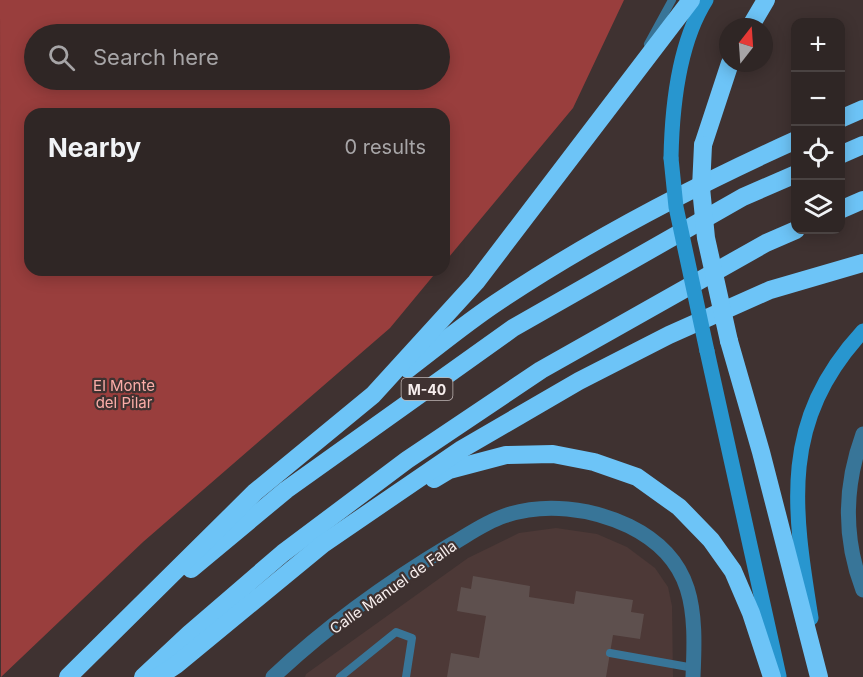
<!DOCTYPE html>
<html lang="en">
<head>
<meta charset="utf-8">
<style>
	body { margin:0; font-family:Inter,sans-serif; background:#372e2d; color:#f1f3f6 }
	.controls { position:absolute; right:18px; top:18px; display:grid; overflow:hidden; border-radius:12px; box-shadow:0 3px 15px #0003 }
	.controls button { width:54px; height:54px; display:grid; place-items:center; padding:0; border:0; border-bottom:2px solid #4a4342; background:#2f2625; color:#f1f3f6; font:30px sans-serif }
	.compass { position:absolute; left:719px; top:18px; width:54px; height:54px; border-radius:50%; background:#2f2625; box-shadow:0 3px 15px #0003; rotate:17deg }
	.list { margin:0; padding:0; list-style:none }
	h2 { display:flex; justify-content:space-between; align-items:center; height:78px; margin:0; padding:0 24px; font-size:26px }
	h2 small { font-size:20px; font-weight:400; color:#a7a5a7 }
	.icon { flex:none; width:33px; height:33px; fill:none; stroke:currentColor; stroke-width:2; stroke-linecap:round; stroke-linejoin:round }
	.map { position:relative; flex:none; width:863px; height:677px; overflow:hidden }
	.search { position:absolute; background:#2f2625; box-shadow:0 3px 15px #0003; left:24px; top:24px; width:426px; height:66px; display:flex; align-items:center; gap:15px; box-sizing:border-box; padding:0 21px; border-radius:33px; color:#a7a5a7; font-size:22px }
	.panel { position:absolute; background:#2f2625; box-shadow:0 3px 15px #0003; left:24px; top:108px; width:426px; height:168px; border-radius:18px }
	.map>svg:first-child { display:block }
</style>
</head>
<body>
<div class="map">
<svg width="863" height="677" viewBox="0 0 863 677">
	<rect width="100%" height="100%" fill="#3f3231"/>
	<path fill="#4d3937" d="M556,528L597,534L627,547L655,568L668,587L672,606L673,677H305L306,674L468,558L519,533Z"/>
	<path fill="#993e3d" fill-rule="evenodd" d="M0,0H624L573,108L444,263V114H30V270H438L390,328L143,542L1,677ZM34,34H440V80H34Z"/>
	<path fill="#5e504e" d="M473,576L530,586L529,597L574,604L576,591L633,600L631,612L644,614L640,639L613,635L606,677H447L451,653L479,658L486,616L457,611L461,587L471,589Z"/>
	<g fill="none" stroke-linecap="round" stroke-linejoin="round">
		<g stroke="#387598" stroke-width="8">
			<path d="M648,44L672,0"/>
			<path d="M610,653L694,668"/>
			<path d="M340,677L396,632L412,638L406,677"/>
		</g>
		<g stroke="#387598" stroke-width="15">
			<path d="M863,434C844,486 843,538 863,590"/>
			<path d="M273,677C326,627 390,581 452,544C469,534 486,522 504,516C544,502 591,508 629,526C696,559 696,610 693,677"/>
		</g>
		<g stroke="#2896cf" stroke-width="15">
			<path d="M671,158C672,107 678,44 706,0"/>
			<path d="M707,351L779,676"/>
			<path d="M811,618C793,506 780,421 863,331"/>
		</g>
		<g stroke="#6dc4f7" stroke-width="18">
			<path d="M750,27L766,0"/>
			<path d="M840,119L863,109"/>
			<path d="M703,145L730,63"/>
			<path d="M840,155L863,145"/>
			<path d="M840,210L863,200"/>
			<path d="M729,341L761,452L819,677"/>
			<path d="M408,369C437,347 466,323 496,303C590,240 692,187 796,140"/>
			<path d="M434,479L449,470L506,455L553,454L594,462L637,477L679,507L711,540L733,571L751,613L772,677"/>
			<path d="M191,569L286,490L513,328L743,197L796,174"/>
			<path d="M68,677L255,492L373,395L476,282L691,0"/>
			<path d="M143,677L189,634L283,553L407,460L541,370L766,243L796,230"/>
			<path d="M158,677L176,665L323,544L462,449L579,381L669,335L770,290L863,263"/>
		</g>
		<path stroke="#2896cf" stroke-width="15" d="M671,158L676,207L707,351"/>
		<path stroke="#6dc4f7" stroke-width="18" d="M703,145L701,188L706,238L729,341"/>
	</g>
	<g text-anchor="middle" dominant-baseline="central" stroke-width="4.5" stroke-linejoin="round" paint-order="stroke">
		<rect fill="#3f3231" stroke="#c0b6b5" stroke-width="1.5" x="401.5" y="378" width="51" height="22" rx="4.5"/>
		<g font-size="14" font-weight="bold" fill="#f7eeed">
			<text x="427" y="389">M-40</text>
		</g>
		<g font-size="15" fill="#fcada8" stroke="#3f3231">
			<text x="124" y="385">El Monte<tspan x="124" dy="17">del Pilar</tspan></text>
		</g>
		<g font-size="15" fill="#f7eeed" stroke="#3f3231">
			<text transform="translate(393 587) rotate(-35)">Calle Manuel de Falla</text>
		</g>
	</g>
</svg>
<div class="controls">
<button>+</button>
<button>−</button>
<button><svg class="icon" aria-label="locate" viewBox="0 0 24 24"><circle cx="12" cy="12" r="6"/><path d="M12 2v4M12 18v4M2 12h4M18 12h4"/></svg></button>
<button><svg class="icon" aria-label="layers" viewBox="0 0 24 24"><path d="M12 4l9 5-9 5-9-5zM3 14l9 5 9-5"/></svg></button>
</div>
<svg class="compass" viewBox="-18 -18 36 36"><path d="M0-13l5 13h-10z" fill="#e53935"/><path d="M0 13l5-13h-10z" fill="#a7a5a7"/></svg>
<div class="search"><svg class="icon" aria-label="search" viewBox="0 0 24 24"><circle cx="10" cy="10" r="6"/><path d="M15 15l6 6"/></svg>Search here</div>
<section class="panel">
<h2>Nearby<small>0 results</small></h2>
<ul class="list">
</ul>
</section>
</div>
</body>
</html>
